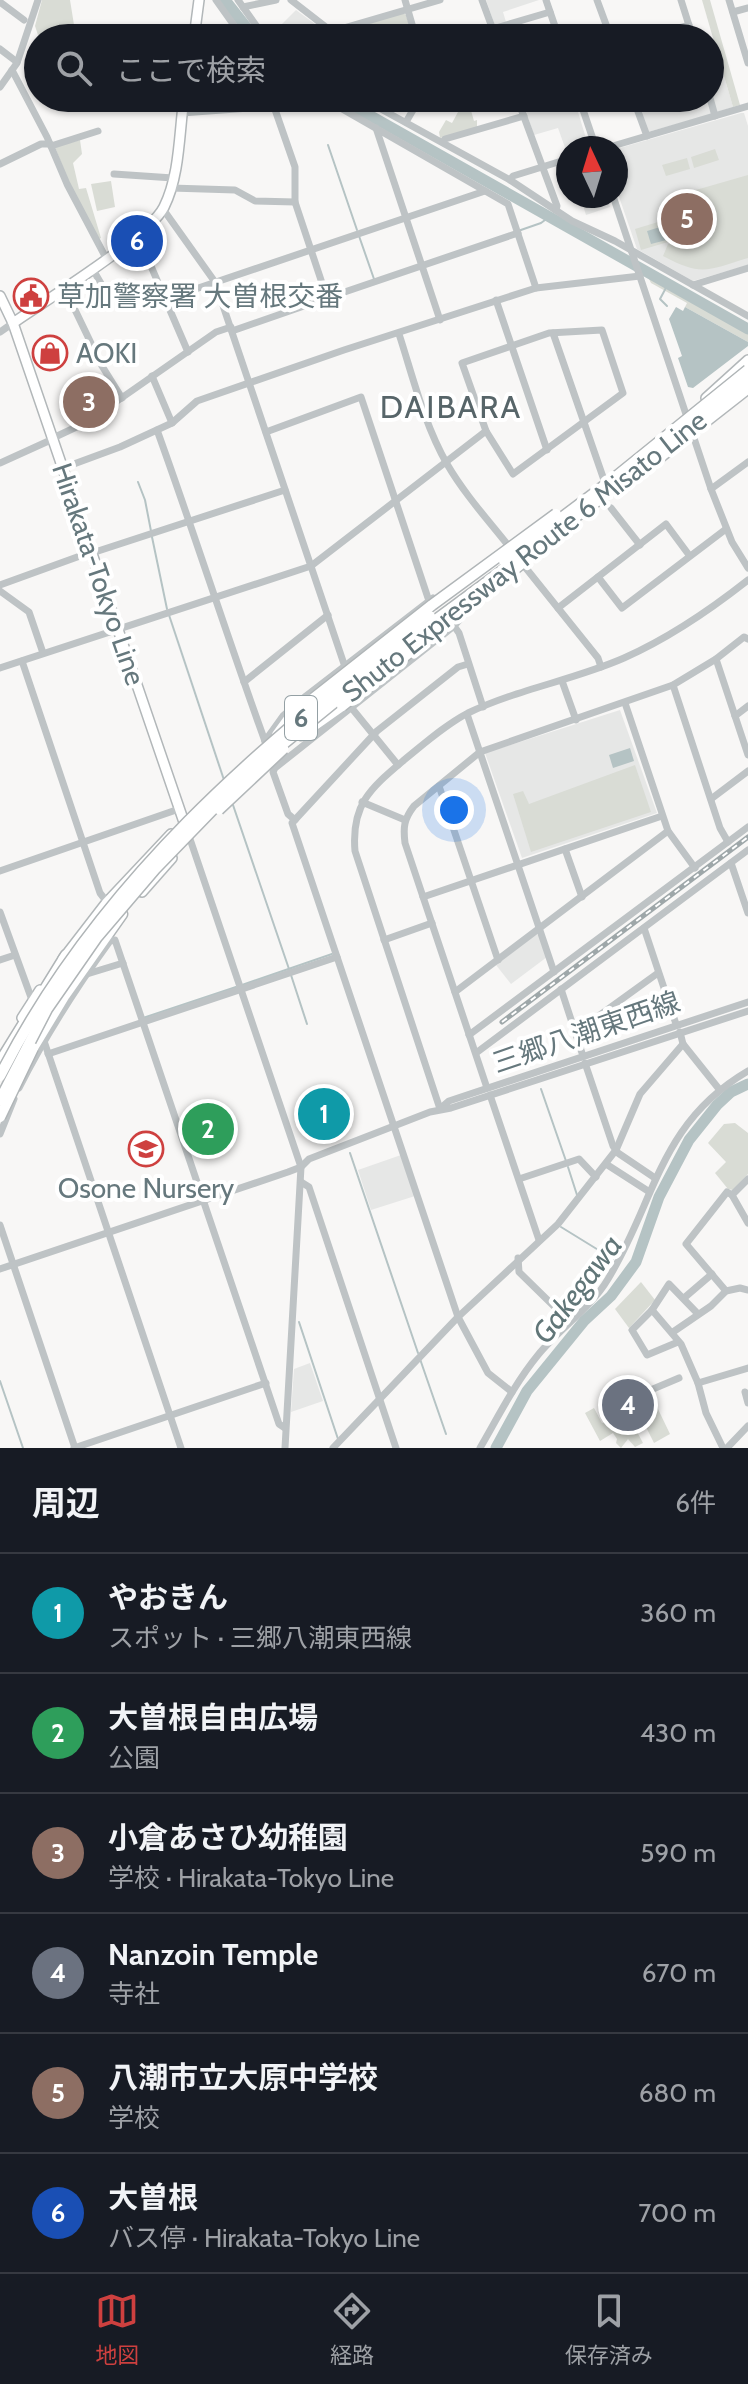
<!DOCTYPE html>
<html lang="ja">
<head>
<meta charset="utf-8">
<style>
	body { margin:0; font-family:Cabin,"Noto Sans JP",sans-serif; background:#242831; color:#f1f3f6 }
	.compass { position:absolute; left:556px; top:136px; width:72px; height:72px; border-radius:50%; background:#171b24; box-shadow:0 2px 6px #0004; rotate:356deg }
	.you { position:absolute; left:454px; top:810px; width:28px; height:28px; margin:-20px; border:6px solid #fff; border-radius:50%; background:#1a73e8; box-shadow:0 0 0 12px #1a73e833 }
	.badge { display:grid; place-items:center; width:52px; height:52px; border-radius:50%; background:#ce403f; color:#fff; font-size:26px; font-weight:700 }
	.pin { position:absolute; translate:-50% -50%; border:4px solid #fff; box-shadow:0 2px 8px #0006 }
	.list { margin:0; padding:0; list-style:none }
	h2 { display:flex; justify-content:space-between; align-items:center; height:104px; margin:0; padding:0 32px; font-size:34px }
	h2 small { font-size:26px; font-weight:400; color:#9ea1a6 }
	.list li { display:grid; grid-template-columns:52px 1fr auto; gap:24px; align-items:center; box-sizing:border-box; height:120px; padding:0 32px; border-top:2px solid #363941 }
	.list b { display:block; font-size:30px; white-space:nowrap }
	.list p { margin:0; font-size:26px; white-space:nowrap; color:#9ea1a6 }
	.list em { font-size:26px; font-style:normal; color:#9ea1a6 }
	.icon { flex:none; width:44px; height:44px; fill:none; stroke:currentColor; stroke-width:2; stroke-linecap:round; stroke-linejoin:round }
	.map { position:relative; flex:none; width:748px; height:1448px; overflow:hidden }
	.search { position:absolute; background:#171b24; box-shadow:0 2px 6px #0004; left:24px; right:24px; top:24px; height:88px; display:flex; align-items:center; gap:20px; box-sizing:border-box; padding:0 28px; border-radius:44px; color:#9ea1a6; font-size:30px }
	.sheet { height:824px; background:#171b24 }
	nav { display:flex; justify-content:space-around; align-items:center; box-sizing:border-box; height:112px; border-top:2px solid #363941; background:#171b24; font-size:22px; color:#9ea1a6 }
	nav a { display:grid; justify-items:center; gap:4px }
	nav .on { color:#ce403f }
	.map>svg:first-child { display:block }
</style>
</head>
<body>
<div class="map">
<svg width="748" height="1448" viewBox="0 0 748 1448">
	<rect width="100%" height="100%" fill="#f8f7f6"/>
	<g fill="#e6e7e6">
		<path d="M486,0H539L503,12L506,22L495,26Z"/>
		<path d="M296,10L323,30L318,38H268Z"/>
		<path d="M718,55L733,107L717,112L710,89V57Z"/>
		<path d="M521,98H548L551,106L574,99L589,148H568V156L558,128L534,135Z"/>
		<path d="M636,98H707L712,114L648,132Z"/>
		<path d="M741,113H744L748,126V265L693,281L637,249L616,188V149Z"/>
		<path d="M580,196H607L610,207L586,215Z"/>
		<path d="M620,710L657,813L522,858L485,753Z"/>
		<path d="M536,934L539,935L547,957L511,984L496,965Z"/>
		<path d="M401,1155L415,1196L371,1210L358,1170Z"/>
		<path d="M310,1363L323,1401L291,1412L294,1369Z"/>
	</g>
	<g fill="#d9dcd5">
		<path d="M42,0H70L75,31L65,29L38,35L35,26Z"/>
		<path d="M702,0H710L740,105L733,107Z"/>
		<path d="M403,13L406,15L413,38H345L341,35L340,32Z"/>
		<path d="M468,100L474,121L477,120V127L440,138L439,132L446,120L452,123L464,101Z"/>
		<path d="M80,140L82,154L73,163L79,189L86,188L101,238L99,239L70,185L55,147Z"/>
		<path d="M715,149L719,160L694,168L691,157Z"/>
		<path d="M687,158L690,169L666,176L662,165Z"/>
		<path d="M748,175V258C708,270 702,277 663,256L668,244L680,240L668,198Z"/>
		<path d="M111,181L115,207L97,211L91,184Z"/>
		<path d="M671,218L678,239L641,250L635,229Z"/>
		<path d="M648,277L748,333V342L685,307L687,303L651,283Z"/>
		<path d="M635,765L651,812L531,852L513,794L523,791L529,804Z"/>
		<path d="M226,1114L231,1129L189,1144L184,1128Z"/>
		<path d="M735,1123L748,1133V1174L733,1190L728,1189L715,1173L726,1162L708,1143L724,1124Z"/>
		<path d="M641,1282L655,1300L629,1328L615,1309Z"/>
		<path d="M642,1382H645L670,1434L654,1443L646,1427L650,1425L633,1395L628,1397L625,1391Z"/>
		<path d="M594,1408L602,1423L608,1421L612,1429L616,1426H634L643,1443L635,1447L628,1439L621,1448L616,1443L617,1439L613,1433L600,1441L585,1413Z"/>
	</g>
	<g fill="#b5c3c4">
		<path d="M670,224L674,238L651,244L647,231Z"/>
		<path d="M676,307L683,311L685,307L748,342V346L693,388L688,387L678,358L682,356L669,319Z"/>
		<path d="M630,748L634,761L613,768L609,755Z"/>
	</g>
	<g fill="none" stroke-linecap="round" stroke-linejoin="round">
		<g stroke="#b5c3c4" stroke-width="2">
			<path d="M328,145L357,230"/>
			<path d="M518,231L541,223L549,217"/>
			<path d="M359,236L374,279"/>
			<path d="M667,306L660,299L668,284"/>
			<path d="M138,482L145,500L151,531"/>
			<path d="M152,537L167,609"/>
			<path d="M169,615L224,780"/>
			<path d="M233,805L289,969"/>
			<path d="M291,975L307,1024"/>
			<path d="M242,985L332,954"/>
			<path d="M143,1018L236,987"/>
			<path d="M541,1089L566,1161"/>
			<path d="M350,1153L418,1353"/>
			<path d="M568,1167L577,1195"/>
			<path d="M561,1227L613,1259"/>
			<path d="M299,1322L338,1439"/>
			<path d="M420,1359L446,1434"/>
			<path d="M0,1381L23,1448"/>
		</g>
		<g stroke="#b5c3c4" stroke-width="11">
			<path d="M225,0L255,38"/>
			<path d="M339,98L748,329"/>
			<path d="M496,1448L527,1391L584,1321L611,1296L636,1262L659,1197L689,1140L717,1105L731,1092L748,1084"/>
		</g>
		<g stroke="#b2b7b9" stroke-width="12">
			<g id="major">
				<path d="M194,38L199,0"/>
				<path d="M0,296L13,323L187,831"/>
				<path d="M13,323C46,300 149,237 164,207C180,175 179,133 184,98"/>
				<path d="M706,398L748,360"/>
				<path d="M142,892L172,858"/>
				<path d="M63,959L107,902L171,834"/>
				<path d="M22,1018L40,990"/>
			</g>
		</g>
		<g stroke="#b0b5b7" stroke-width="13">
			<g id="highway">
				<path d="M277,735L290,717L309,702"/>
				<path d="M301,735L342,706"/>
				<path d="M33,1048L65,995L122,914"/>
				<path d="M0,1062L66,955"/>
			</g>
		</g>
		<g stroke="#bec3c5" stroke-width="7">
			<path d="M216,0L243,38"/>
			<path d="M238,0L265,38"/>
			<path d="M291,0L340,38"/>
			<path d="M405,0L416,38"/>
			<path d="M482,0L496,38"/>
			<path d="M546,0L559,38"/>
			<path d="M597,0L611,38"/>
			<path d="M681,0L693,38"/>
			<path d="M729,0L748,63"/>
			<path d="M0,2L24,20"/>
			<path d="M243,7L276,0"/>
			<path d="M733,12L748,8"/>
			<path d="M330,32L440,0"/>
			<path d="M462,38L550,12"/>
			<path d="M591,38L609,33"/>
			<path d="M644,38L689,25"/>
			<path d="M0,49L17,62"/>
			<path d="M12,70L47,137L67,184L106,258"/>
			<path d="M0,87L17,63L38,0"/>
			<path d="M323,98L508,204L536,288"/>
			<path d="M361,98L510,180L572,221L615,241L748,316"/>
			<path d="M517,98L557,206L556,210"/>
			<path d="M579,98L596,148"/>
			<path d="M633,98L647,136"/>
			<path d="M710,98L715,116"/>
			<path d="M182,113L274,106"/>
			<path d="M406,122L420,98"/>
			<path d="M376,128L440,320"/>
			<path d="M443,142L445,139L524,116"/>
			<path d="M51,146L98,131"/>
			<path d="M606,148L748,106"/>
			<path d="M0,164L41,144H50"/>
			<path d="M114,174L173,178"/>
			<path d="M510,180L513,176L568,159"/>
			<path d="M171,188L235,190L255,201L295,202"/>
			<path d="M613,196L711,489L732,542L748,568"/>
			<path d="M163,209L215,282L344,664"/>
			<path d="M138,236L188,352"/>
			<path d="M92,268L106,292"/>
			<path d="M693,285L748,268"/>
			<path d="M64,287L102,366L122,398"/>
			<path d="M327,298L518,233"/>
			<path d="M166,299L485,191"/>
			<path d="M496,300L547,450"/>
			<path d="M602,330L623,393L513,474L486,431L462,363L549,333Z"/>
			<path d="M232,331L327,298L295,202V167L271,98"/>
			<path d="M0,332L13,323"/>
			<path d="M553,333L604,480"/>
			<path d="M399,334C413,377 424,424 447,464C465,495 489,521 511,549"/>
			<path d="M152,376L172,423"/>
			<path d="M157,430C195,535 228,640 266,744"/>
			<path d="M266,432L361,397L429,601"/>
			<path d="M53,438L87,422L216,332L231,327"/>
			<path d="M0,463L53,439"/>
			<path d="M63,468L120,447L172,423L197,401L344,350L536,288L640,276"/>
			<path d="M711,489L748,462"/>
			<path d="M611,508L640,545"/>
			<path d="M92,553L285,490"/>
			<path d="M521,562L598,658L601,667"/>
			<path d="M598,577L622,608L726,529"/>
			<path d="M0,585L91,552"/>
			<path d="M0,591L29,612L43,653"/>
			<path d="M558,608L666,524L689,555"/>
			<path d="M454,626L459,633L483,707"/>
			<path d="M716,659L748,755"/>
			<path d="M22,661L100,893L107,902"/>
			<path d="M468,664L458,667L377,731L292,823L458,1317L488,1373L512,1392"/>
			<path d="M0,668L311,566L486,431"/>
			<path d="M562,681L576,720"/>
			<path d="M244,682L328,615"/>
			<path d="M673,685L720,828L728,842"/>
			<path d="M625,703L668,831L695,868"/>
			<path d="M350,706L398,765"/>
			<path d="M467,714L554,972"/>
			<path d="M735,716L748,706"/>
			<path d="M265,741L283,716L306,696L433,598"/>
			<path d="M439,786L498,960"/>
			<path d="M711,799L748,771"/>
			<path d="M362,802L405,820"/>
			<path d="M295,820L288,814L273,772L275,768L454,626L466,613"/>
			<path d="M190,839L301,1167L285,1448"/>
			<path d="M565,849L582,897"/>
			<path d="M731,863L748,913"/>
			<path d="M0,871L179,809"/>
			<path d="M423,897L662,816"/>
			<path d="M0,912L32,1000"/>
			<path d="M644,928L676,1024"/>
			<path d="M384,940L432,923"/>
			<path d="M0,960L15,955"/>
			<path d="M87,974L123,963"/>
			<path d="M561,989L583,1056"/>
			<path d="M455,992L668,831"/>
			<path d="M680,1032L683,1044L719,1089"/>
			<path d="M575,1033L658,973"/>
			<path d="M469,1035L748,827"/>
			<path d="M44,1041L181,1448"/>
			<path d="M476,1053L748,850"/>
			<path d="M48,1054L337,957"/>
			<path d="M585,1063L613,1146L618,1153L655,1178"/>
			<path d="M19,1088C45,1036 76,988 110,941L115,940L279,1424L285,1428"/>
			<path d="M487,1088L405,843C403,827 404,819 414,806L480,752L673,685L716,659L744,637L748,639"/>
			<path d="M490,1095L539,1240"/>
			<path d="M442,1107L449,1101L748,1002"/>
			<path d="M440,1109L355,851C351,804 371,788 404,760C424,744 445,725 468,713C518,689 574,680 624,658C669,638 710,610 748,580"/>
			<path d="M0,1134L14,1099"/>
			<path d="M606,1164L648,1191"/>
			<path d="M519,1179L579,1159L596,1177"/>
			<path d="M748,1179L732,1195L748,1223"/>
			<path d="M301,1182L309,1187L396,1448"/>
			<path d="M0,1225L75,1448"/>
			<path d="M518,1258L519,1272L569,1321"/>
			<path d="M0,1269L288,1172L301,1167L309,1159L430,1112L451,1108L748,1011"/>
			<path d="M726,1291L686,1244L727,1192L732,1195"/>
			<path d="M684,1298L712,1274"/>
			<path d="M652,1310L681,1344L698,1383L748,1368"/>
			<path d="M673,1332L711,1306L726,1291L740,1288L748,1290"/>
			<path d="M678,1342L647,1355L632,1330L652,1310L669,1284L698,1314"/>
			<path d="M698,1383L706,1413L723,1448"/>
			<path d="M653,1389L679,1378"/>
			<path d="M745,1392L748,1403"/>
			<path d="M74,1448L266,1383"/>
			<path d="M333,1448L458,1317L558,1224L616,1150L640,1094L683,1044"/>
			<path d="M480,1448C498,1417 515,1383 538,1355C559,1329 591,1308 608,1279C656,1200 659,1123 748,1071"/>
			<path d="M727,1448L748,1426"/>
		</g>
		<use href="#major" stroke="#fff" stroke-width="9"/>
		<use href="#highway" stroke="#fff" stroke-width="10"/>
		<g stroke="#9ea7a9" stroke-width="5">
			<path id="rail" d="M502,1022L748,837"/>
		</g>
		<use href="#rail" stroke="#fff" stroke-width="2" stroke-dasharray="6" stroke-linecap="butt"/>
		<g stroke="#b2b7b9" stroke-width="12" stroke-linecap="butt">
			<g id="major-bridge">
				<path d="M656,461L748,389"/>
				<path d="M219,810L284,749"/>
			</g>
		</g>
		<g stroke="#b0b5b7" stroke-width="13" stroke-linecap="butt">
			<g id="highway-bridge">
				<path d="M504,561L612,480L748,370"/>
				<path d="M314,698L432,605L556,514"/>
				<path d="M342,706L521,564"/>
				<path d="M0,1076C98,884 260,743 430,616"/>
				<path d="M0,1100L47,1009L97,937L155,869L251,770L433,622L620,484L748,381"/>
				<path d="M0,1117L33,1048"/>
			</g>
		</g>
		<use href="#major-bridge" stroke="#fff" stroke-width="9"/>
		<use href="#highway-bridge" stroke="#fff" stroke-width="10"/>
	</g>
	<defs>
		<g id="civic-ring" transform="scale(1.8)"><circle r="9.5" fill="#fff" stroke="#ce403f" stroke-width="1.5"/><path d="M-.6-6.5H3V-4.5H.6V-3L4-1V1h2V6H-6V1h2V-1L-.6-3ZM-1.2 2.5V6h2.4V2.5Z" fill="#ce403f"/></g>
		<g id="shop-ring" transform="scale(1.8)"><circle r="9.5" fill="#fff" stroke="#ce403f" stroke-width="1.5"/><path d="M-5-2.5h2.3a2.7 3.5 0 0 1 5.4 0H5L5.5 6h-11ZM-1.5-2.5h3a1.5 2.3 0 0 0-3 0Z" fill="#ce403f"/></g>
		<g id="school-ring" transform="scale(1.8)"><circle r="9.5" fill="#fff" stroke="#ce403f" stroke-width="1.5"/><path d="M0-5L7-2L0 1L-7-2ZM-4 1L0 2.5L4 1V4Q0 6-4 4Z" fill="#ce403f"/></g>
	</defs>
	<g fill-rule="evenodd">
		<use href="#civic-ring" x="31" y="296"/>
		<use href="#shop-ring" x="50" y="353"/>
		<use href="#school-ring" x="146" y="1149"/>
	</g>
	<g text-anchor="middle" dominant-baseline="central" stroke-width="8" stroke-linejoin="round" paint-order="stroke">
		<rect fill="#fff" stroke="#94a0a4" stroke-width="2" x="285" y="696" width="32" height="44" rx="6"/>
		<g font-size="26" font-weight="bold" fill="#66787d">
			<text x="301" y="718">6</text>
		</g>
		<g font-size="28" fill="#66787d" stroke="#fff" text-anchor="start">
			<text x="57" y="296">草加警察署 大曽根交番</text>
			<text x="76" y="353">AOKI</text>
			<text x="146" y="1188" text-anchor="middle">Osone Nursery</text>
		</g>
		<g font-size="28" fill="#66787d" stroke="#fff">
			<text transform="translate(524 556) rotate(-38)">Shuto Expressway Route 6 Misato Line</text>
			<text transform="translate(99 574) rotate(71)">Hirakata-Tokyo Line</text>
			<text transform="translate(586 1032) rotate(-19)">三郷八潮東西線</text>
		</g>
		<g font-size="30" font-style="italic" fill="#617678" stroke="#fff">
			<text transform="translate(577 1289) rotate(-53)">Gakegawa</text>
		</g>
		<g font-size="32" letter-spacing="2" fill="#576569" stroke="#fff">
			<text x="451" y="406">DAIBARA</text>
		</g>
	</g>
</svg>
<svg class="compass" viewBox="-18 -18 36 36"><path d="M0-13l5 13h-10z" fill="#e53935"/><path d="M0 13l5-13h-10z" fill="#9ea1a6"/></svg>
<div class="you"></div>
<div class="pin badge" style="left:324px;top:1114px;background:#0f9aa8">1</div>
<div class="pin badge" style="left:208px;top:1129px;background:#2e9e5b">2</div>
<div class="pin badge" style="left:89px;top:402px;background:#8d6e63">3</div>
<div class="pin badge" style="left:628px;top:1405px;background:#6b7280">4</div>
<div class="pin badge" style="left:687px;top:219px;background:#8d6e63">5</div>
<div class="pin badge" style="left:137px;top:241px;background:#1a4fb4">6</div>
<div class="search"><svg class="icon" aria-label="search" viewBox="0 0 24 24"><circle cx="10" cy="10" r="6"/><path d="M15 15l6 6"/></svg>ここで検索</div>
</div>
<section class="sheet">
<h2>周辺<small>6件</small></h2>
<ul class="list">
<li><span class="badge" style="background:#0f9aa8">1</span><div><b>やおきん</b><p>スポット · 三郷八潮東西線</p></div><em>360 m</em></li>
<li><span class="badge" style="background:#2e9e5b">2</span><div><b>大曽根自由広場</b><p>公園</p></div><em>430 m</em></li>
<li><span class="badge" style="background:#8d6e63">3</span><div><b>小倉あさひ幼稚園</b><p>学校 · Hirakata-Tokyo Line</p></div><em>590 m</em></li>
<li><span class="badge" style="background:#6b7280">4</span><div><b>Nanzoin Temple</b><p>寺社</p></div><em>670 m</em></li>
<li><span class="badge" style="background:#8d6e63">5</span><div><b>八潮市立大原中学校</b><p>学校</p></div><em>680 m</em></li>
<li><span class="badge" style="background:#1a4fb4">6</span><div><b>大曽根</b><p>バス停 · Hirakata-Tokyo Line</p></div><em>700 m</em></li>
</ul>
</section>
<nav>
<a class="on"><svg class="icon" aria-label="map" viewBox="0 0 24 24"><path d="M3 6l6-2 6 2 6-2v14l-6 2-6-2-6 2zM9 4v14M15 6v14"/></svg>地図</a>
<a><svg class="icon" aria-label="directions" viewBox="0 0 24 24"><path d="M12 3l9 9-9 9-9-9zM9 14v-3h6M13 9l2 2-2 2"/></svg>経路</a>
<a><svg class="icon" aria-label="saved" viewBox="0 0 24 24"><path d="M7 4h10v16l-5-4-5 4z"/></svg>保存済み</a>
</nav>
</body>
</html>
